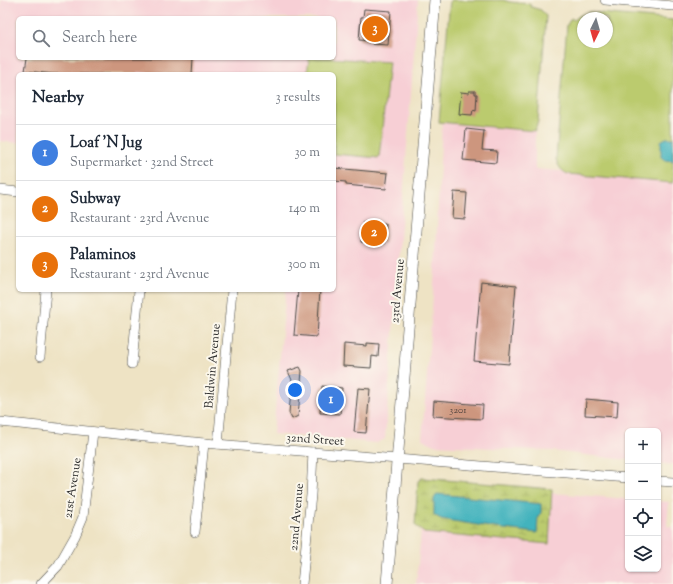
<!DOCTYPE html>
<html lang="en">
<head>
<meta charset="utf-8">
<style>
	body { margin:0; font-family:"Sorts Mill Goudy",serif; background:#f2f2f3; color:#1f2937 }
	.controls { position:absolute; right:12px; bottom:12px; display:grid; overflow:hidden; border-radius:6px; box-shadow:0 1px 3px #0004 }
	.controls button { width:36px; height:36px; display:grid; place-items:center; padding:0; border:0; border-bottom:1px solid #e0e1e3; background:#fff; color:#1f2937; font:20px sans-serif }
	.compass { position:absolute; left:577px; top:12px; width:36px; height:36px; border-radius:50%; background:#fff; box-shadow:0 1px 3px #0004; rotate:185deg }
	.you { position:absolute; left:295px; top:390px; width:14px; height:14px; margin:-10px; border:3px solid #fff; border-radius:50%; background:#1a73e8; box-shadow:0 0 0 6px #1a73e833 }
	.badge { display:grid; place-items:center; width:26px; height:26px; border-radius:50%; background:#db2777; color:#fff; font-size:13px; font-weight:700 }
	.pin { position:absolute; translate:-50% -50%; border:2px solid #fff; box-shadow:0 1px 4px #0006 }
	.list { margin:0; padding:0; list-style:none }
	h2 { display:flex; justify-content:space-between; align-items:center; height:52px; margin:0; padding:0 16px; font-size:17px }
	h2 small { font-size:13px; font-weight:400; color:#747a83 }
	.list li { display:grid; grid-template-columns:26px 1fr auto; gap:12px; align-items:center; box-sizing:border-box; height:56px; padding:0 16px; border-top:1px solid #e0e1e3 }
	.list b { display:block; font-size:15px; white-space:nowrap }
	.list p { margin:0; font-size:13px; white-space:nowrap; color:#747a83 }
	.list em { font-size:13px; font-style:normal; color:#747a83 }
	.icon { flex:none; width:22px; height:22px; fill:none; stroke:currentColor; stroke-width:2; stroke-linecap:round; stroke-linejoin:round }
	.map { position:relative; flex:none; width:673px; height:584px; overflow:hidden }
	.search { position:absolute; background:#fff; box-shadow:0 1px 3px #0004; left:16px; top:16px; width:320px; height:44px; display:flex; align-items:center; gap:10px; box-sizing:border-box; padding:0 14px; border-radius:6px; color:#747a83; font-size:15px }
	.panel { position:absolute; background:#fff; box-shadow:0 1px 3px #0004; left:16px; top:72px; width:320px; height:220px; border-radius:6px }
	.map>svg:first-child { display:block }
</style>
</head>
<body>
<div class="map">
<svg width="673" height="584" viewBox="0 0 673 584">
	<defs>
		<pattern id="wetland-marsh" width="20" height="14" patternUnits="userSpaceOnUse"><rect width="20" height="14" fill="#bbcb6e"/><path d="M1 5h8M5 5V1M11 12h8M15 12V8" fill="none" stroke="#a1ae5f"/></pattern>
	</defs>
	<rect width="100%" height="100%" fill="#fbf7ec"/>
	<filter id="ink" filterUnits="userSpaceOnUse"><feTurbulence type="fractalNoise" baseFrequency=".025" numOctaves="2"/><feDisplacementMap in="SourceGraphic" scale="8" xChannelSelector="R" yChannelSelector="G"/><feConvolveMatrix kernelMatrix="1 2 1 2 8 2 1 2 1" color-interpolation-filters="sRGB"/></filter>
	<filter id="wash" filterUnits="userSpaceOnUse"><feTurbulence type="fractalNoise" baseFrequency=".012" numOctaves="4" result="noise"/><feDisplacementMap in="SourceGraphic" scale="16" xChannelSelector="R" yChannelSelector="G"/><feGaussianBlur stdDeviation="0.9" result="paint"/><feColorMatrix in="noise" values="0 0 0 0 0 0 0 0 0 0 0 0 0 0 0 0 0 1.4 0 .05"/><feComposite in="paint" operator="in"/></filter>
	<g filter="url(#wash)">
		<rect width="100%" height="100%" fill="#eee3c4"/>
		<g fill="#f7cfd5">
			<path d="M1,0H418L385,439L377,443L273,434L286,290H334V154L379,158L389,62L330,58H334V18H18V58H309L307,74H18V143L0,141V10Z"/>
			<path d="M442,122L535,131V169L562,171L568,174L673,183V465L658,463V431H628V460L552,451L435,445L422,439L435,270Z"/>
			<path d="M422,478L552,489V493L628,499V569H658V501L669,502L667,526L673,527V584H416L421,532L415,525L418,481Z"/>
		</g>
		<g fill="#bbcb6e" stroke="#737b4c" fill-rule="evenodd">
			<path d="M450,0H503L510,2L530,4L531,7L541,10L546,16L538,121L535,131L439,122Z"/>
			<path d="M590,12L673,20V183L568,174C561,171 559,167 556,159L567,25L571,18L574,20L579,16ZM583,18H607V42H583Z"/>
			<path d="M309,58H330L389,62L379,158L334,154V74H307Z"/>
		</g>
		<path fill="url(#wetland-marsh)" stroke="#737b4c" d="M422,478L552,489L549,544L424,533L415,525L418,481Z"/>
		<g fill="#43b3bd" stroke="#376f74">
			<path d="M666,138H673V161L665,160L661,157V141Z"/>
			<path d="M437,494L541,504V513L538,516L537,533L496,528L441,519L434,515V499Z"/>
		</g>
		<g id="blocks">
			<g fill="#cd967e">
				<path d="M364,9L391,11L388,45L372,44V41L359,40L361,17H363Z"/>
				<path d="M27,58H193L192,74H158L137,72V74H54L25,71Z"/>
				<path d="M469,91H475V94H477L476,111L473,110L472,115L459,114L461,92L469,93Z"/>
				<path d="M466,129L484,131L482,150L497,151L496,163L463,160Z"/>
				<path d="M334,168L388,173L386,189L346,185V182L334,181Z"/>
				<path d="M454,192L467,193L465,219L452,218Z"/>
				<path d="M363,222L386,224L384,244L361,242Z"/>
				<path d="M481,282L516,286L509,364L474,361Z"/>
				<path d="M298,290H320L317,337L294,335Z"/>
				<path d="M367,343L379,344L378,357L372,356L371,368L343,366L344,344L367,346Z"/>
				<path d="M300,367L302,371L298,416L292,419L289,413L292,380L288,371Z"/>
				<path d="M322,386L342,388L340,414L320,413Z"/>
				<path d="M358,388L370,389L366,433L354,432Z"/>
				<path d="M586,399L618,402L617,417L585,415Z"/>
				<path d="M434,401L483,405L482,419L433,416Z"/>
			</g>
		</g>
	</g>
	<g filter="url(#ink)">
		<use href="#blocks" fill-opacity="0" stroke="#484742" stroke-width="1"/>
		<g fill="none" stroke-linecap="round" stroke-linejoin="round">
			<g stroke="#484742" stroke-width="10">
				<g id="minor">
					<path d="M605,0L673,6"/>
					<path d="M0,190L18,192"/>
					<path d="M40,357L46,290"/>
					<path d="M132,364L139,290"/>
					<path d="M0,422L204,443L628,478"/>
					<path d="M218,444L232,290"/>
					<path d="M658,481L673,482"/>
					<path d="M195,532L204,443"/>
					<path d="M41,584L58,566L75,536L83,517L93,432"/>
					<path d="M302,584L311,495L313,452"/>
				</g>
			</g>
			<g stroke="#484742" stroke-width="12">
				<path id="major" d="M387,584L435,0"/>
			</g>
			<use href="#minor" stroke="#fff" stroke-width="9"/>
			<use href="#major" stroke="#fff" stroke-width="11"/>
		</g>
	</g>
	<g text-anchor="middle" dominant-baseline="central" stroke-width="4" stroke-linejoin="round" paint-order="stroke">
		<g font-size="10" fill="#544640">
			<text x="458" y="410">3201</text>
		</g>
		<g font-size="12" fill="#2b2b2b" stroke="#fbf7ec">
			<text transform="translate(398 291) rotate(-85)">23rd Avenue</text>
			<text transform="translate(213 366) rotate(-85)">Baldwin Avenue</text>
			<text transform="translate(315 440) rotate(4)">32nd Street</text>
			<text transform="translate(73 488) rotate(-81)">21st Avenue</text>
			<text transform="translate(297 517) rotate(-85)">22nd Avenue</text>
		</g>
	</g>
</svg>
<div class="controls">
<button>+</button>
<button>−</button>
<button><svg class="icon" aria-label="locate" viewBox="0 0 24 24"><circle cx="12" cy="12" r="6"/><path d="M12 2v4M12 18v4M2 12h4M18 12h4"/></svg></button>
<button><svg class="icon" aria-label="layers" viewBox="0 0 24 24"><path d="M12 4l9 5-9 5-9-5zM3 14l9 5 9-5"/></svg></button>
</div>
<svg class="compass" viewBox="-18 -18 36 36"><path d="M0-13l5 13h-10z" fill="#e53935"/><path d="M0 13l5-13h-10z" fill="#747a83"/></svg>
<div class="you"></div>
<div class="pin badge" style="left:331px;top:400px;background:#3f7fe0">1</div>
<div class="pin badge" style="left:374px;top:233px;background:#e8710a">2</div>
<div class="pin badge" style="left:375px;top:29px;background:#e8710a">3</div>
<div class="search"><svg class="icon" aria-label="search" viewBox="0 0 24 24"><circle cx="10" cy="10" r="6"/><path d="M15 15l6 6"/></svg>Search here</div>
<section class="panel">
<h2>Nearby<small>3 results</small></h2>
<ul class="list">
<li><span class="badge" style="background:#3f7fe0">1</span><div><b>Loaf 'N Jug</b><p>Supermarket · 32nd Street</p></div><em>30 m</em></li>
<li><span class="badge" style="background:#e8710a">2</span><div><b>Subway</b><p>Restaurant · 23rd Avenue</p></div><em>140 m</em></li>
<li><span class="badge" style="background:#e8710a">3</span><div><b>Palaminos</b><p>Restaurant · 23rd Avenue</p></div><em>300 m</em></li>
</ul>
</section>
</div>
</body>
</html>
